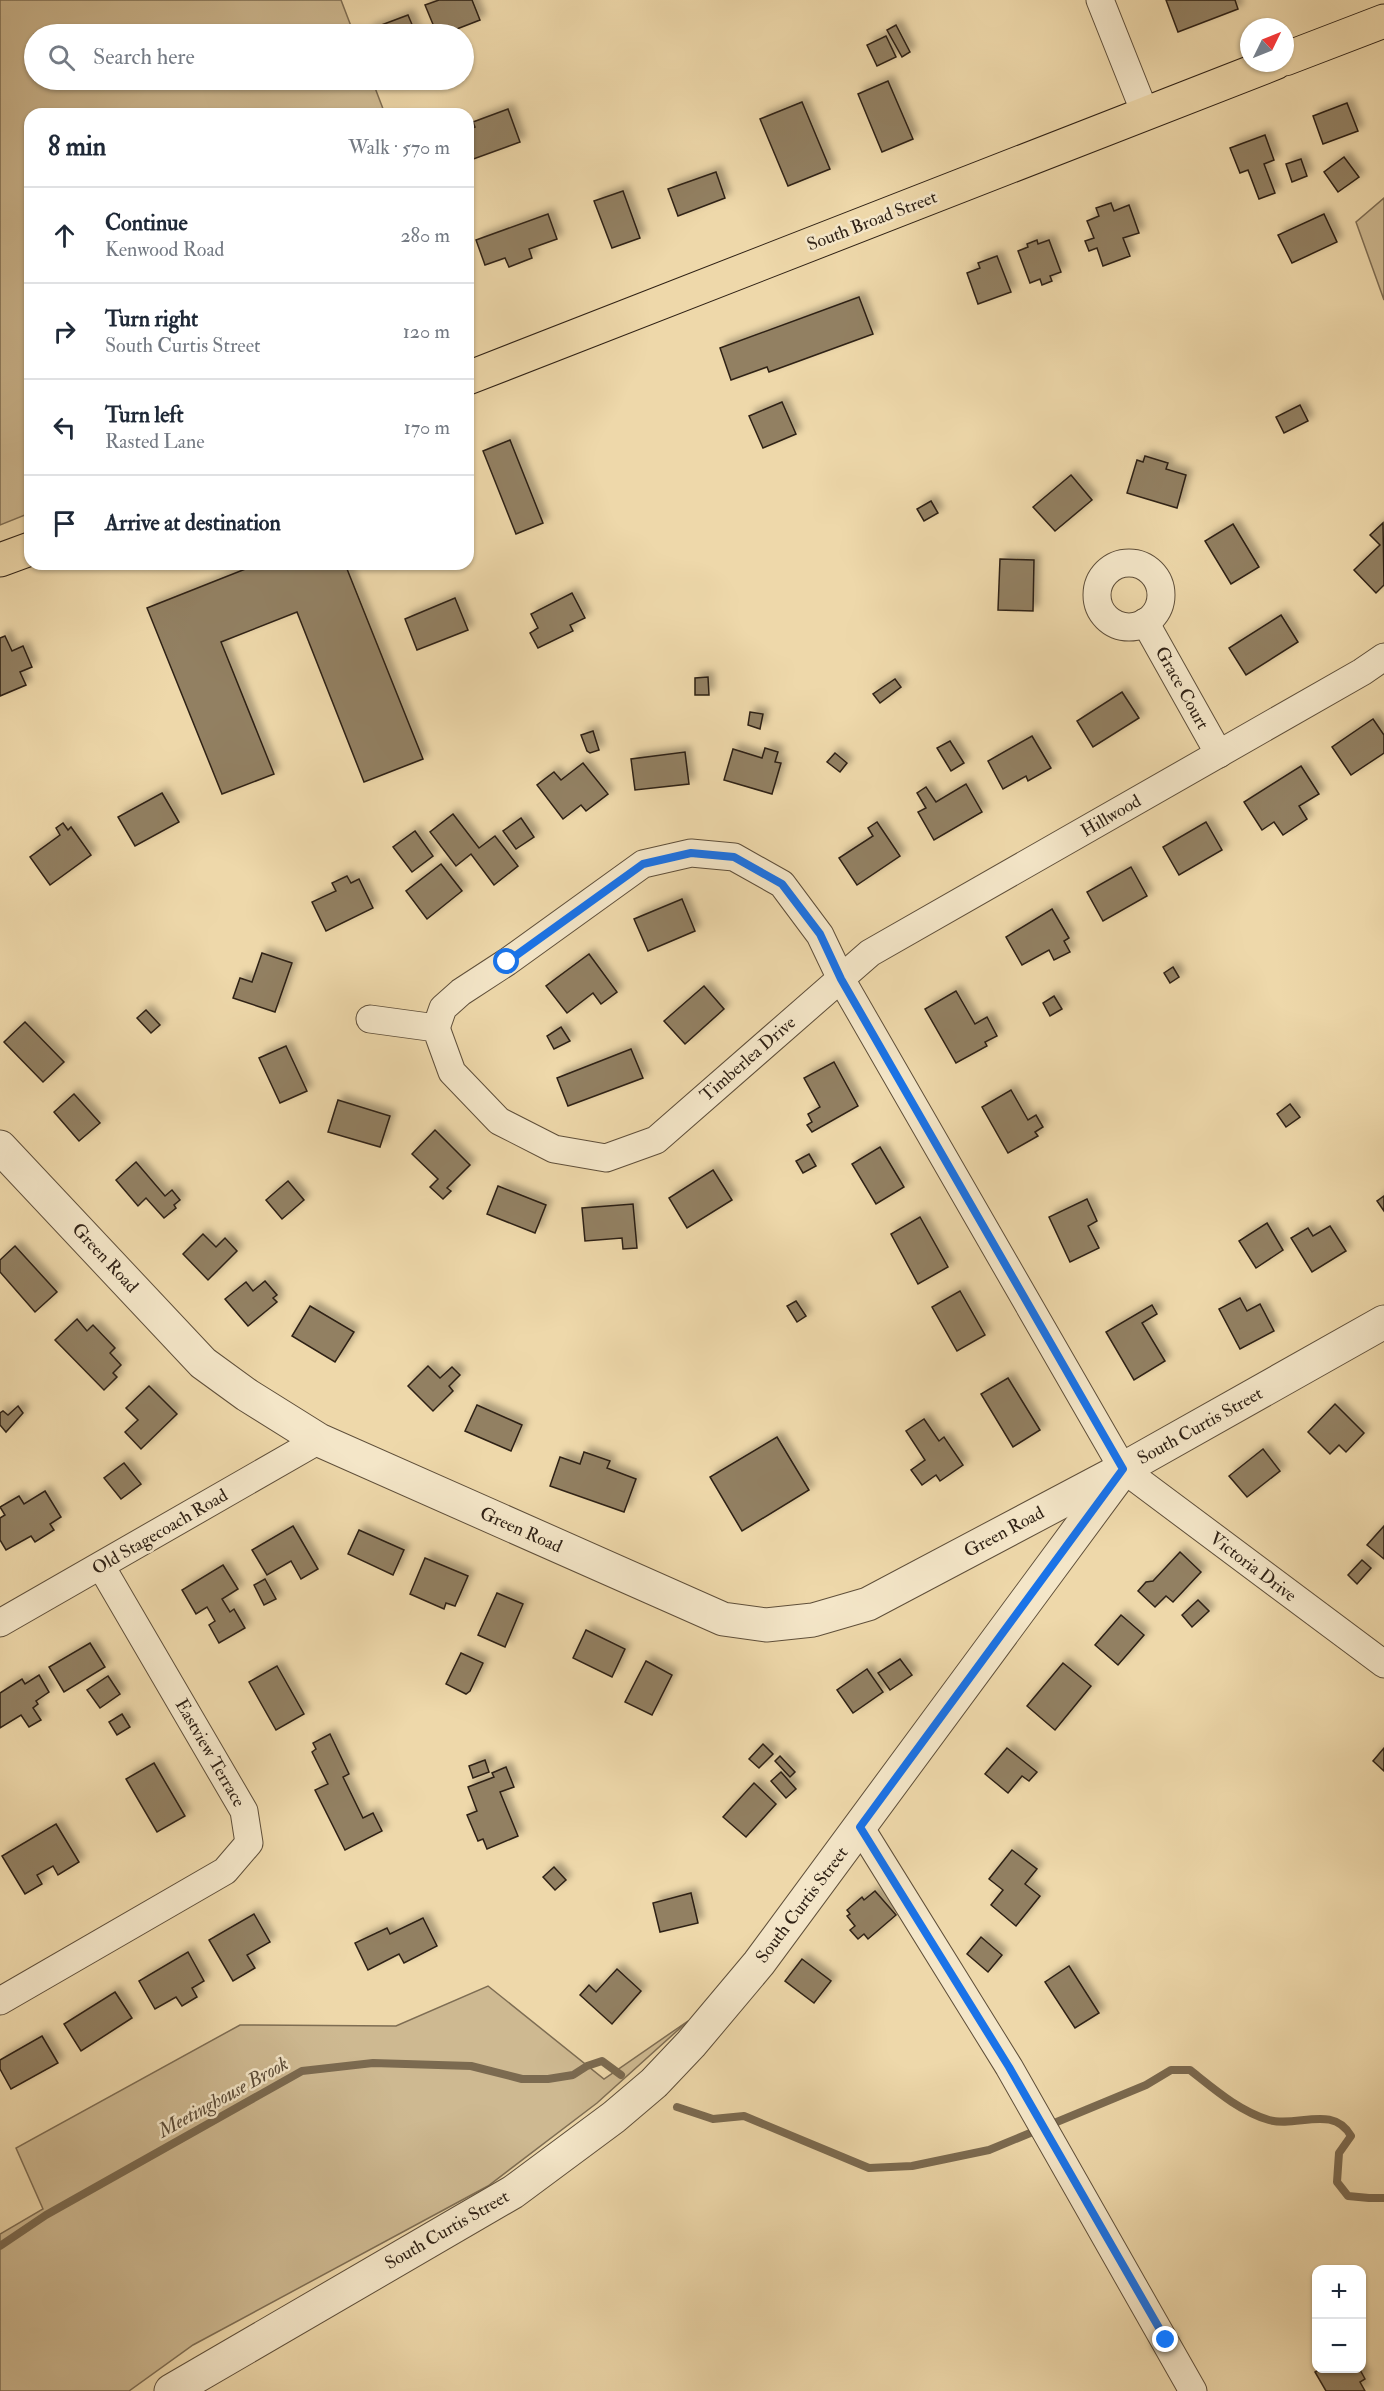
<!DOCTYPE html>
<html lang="en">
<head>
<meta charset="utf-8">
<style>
	body { margin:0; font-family:"IM FELL Double Pica",serif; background:#f2f2f3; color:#1f2937 }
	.controls { position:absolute; right:18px; bottom:18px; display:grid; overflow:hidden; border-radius:12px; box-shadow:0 2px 4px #0004 }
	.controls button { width:54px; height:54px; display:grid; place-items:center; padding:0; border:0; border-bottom:2px solid #e0e1e3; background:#fff; color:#1f2937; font:30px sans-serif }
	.compass { position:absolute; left:1240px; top:18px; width:54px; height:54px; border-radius:50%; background:#fff; box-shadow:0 2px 4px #0004; rotate:47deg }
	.stop { position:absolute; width:18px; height:18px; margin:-14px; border:4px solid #1a73e8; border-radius:50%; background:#fff }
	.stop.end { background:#1a73e8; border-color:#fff; box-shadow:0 2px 6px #0008 }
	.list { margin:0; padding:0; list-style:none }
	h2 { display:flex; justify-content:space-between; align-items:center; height:78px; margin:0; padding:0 24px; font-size:26px }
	h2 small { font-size:20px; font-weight:400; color:#747a83 }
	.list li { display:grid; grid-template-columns:39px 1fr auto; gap:18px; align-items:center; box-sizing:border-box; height:96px; padding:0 24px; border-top:2px solid #e0e1e3 }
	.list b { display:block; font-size:22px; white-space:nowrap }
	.list p { margin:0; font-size:20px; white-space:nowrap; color:#747a83 }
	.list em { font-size:20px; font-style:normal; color:#747a83 }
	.icon { flex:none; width:33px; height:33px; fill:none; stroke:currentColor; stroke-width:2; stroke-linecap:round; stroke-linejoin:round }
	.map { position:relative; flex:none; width:1384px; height:2391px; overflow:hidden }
	.search { position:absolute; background:#fff; box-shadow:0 2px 4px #0004; left:24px; top:24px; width:450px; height:66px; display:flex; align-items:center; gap:15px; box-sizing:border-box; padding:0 21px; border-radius:33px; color:#747a83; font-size:22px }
	.panel { position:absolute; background:#fff; box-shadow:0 2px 4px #0004; left:24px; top:108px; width:450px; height:462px; border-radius:18px }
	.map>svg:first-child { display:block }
</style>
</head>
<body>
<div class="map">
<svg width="1384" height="2391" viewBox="0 0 1384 2391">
	<defs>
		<filter id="shadow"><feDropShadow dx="5.5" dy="-5.5" stdDeviation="3" flood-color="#0004"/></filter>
	</defs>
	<rect width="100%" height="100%" fill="#eed8aa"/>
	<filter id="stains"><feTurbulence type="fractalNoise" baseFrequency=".00333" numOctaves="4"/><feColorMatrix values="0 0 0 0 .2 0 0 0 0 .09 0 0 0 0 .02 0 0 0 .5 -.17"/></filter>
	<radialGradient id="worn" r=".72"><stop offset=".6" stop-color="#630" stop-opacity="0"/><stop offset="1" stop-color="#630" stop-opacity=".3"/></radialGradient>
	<g fill="#ceb991" stroke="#7e6d53" stroke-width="1.5">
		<path d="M0,0H341L354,34H34V80H372L385,114H30V513L0,525Z"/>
		<path d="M1384,198V300L1356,222Z"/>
		<path d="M488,1986L604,2079L688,2021L597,2103L488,2186L193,2345L129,2391H0V2234L43,2209L16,2148L240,2025L396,2026Z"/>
	</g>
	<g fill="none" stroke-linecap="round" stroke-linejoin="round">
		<g stroke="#7b6a50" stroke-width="8">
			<path d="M677,2107L713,2119L744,2116L869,2168L912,2166L989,2150L1146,2085L1171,2070H1190C1214,2089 1239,2111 1269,2120C1297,2128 1333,2104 1351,2136L1339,2153L1337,2182L1348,2196L1369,2198H1384"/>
			<path d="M0,2246L46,2215L302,2071L373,2063L471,2066L522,2079H548L573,2075L587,2066L602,2061L621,2075"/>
		</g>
	</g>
	<g fill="#928062" stroke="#2f2115" stroke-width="1.5" filter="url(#shadow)">
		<path d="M439,0H472L480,20L444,34H437L425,5Z"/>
		<path d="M1166,0H1235L1238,9L1178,32Z"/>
		<path d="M408,15L416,34H369L368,30Z"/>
		<path d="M896,25L910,52L902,57L887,30Z"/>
		<path d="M886,36L896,57L877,66L867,45Z"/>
		<path d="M888,81L913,139L882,152L858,94Z"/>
		<path d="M802,102L830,169L788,186L760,119Z"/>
		<path d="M1347,103L1358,131L1323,144L1313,116Z"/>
		<path d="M508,109L520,142L468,161V130L475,127L473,122Z"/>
		<path d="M1265,135L1274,160L1264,164L1275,193L1259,199L1248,170L1240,173L1230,148Z"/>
		<path d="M1344,157L1359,177L1338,192L1324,172Z"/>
		<path d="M1301,159L1307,176L1292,182L1286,164Z"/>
		<path d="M716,172L725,198L678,216L668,189Z"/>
		<path d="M623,191L640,238L612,248L594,201Z"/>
		<path d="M1111,203L1114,211L1129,205L1139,233L1123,238L1130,256L1103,266L1097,248L1089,251L1085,241L1094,238L1087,221L1099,216L1096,208Z"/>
		<path d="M548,214L557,239L529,249L532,258L509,267L505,258L485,265L476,240Z"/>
		<path d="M1324,214L1337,242L1292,263L1278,235Z"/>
		<path d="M1037,240L1038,244L1049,240L1061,272L1050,276L1052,281L1042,285L1040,279L1030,283L1018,251L1028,247L1027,244Z"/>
		<path d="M997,256L1011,292L978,304L967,273L980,268L978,263Z"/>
		<path d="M859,297L873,334L769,372L767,367L731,380L720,348Z"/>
		<path d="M782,402L796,434L763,448L749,416Z"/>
		<path d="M1300,405L1308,421L1284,433L1276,417Z"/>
		<path d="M510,440L543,523L516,534L483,451Z"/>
		<path d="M1145,456L1168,463L1166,469L1186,475L1177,508L1127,493L1137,460L1143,462Z"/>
		<path d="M1071,475L1092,500L1055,531L1033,507Z"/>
		<path d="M931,501L938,513L924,521L917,509Z"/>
		<path d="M1383,523L1384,585L1376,593L1354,570L1380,545L1370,535Z"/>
		<path d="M1233,524L1259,567L1231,584L1205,541Z"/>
		<path d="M1000,559L1034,560L1033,611L998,610Z"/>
		<path d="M258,564H345L423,759L364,782L297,612L221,642L274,774L222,794L147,608Z"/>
		<path d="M572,593L585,618L570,625L573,631L538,648L530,633L538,628L531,614Z"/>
		<path d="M455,598L468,630L417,650L405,619Z"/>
		<path d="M1281,615L1298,642L1246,675L1229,648Z"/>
		<path d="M5,636L12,651L23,646L32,667L20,672L26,685L0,696V638Z"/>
		<path d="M708,677L709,695H695V678Z"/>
		<path d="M895,679L901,687L880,703L873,694Z"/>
		<path d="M1122,692L1139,718L1093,747L1077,721Z"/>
		<path d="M750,712L763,714L760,729L748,725Z"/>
		<path d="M1373,719L1384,735V753L1351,775L1332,747Z"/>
		<path d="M593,731L599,750L590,753L587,751L581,735Z"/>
		<path d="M1032,736L1051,768L1028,781L1026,776L1003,789L988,761Z"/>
		<path d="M950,741L964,763L951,771L937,748Z"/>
		<path d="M765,748L778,752L775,762L781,763L772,794L724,780L733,749L762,758Z"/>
		<path d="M685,752L689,784L635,790L631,759Z"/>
		<path d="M835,753L847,763L840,772L827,762Z"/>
		<path d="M583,763L608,794L586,811L581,805L563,819L537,785L554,772L561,780Z"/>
		<path d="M1301,766L1319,794L1299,806L1307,819L1283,835L1274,822L1262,830L1244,802Z"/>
		<path d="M966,784L982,812L934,840L918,812L926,808L917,793L926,787L936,802Z"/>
		<path d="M162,793L179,822L135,846L118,817Z"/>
		<path d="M453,814L479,848L495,836L518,866L494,885L471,854L456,866L430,832Z"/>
		<path d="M521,818L534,837L516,849L503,831Z"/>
		<path d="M877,822L900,856L857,885L839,858L873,836L868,828Z"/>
		<path d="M1206,822L1222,850L1179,875L1163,847Z"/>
		<path d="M63,823L68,830L71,827L91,855L50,885L30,857L60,835L56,828Z"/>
		<path d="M415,831L433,856L412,872L393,847Z"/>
		<path d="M441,864L462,891L427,919L406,891Z"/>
		<path d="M1131,867L1147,896L1103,921L1087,892Z"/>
		<path d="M347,876L351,883L359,879L373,908L326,931L312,902L336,891L332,883Z"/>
		<path d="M682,899L695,931L648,951L634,919Z"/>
		<path d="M1052,909L1069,938L1064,941L1070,952L1054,960L1049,950L1022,965L1006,937Z"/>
		<path d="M262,953L292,963L275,1012L233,998L240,978L252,982Z"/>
		<path d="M589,954L617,992L601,1004L593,993L567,1013L546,986Z"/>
		<path d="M1173,967L1179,977L1170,983L1164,973Z"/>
		<path d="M704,986L724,1009L685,1044L664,1021Z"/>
		<path d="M956,991L975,1024L987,1017L997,1036L985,1042L987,1046L956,1063L925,1009Z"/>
		<path d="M1054,996L1062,1009L1050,1016L1043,1003Z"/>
		<path d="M146,1010L160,1025L151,1033L137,1018Z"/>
		<path d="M25,1022L64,1062L43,1082L4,1042Z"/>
		<path d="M561,1027L570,1041L554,1049L547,1036Z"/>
		<path d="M286,1046L307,1091L280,1103L259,1058Z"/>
		<path d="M631,1049L643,1078L568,1106L557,1078Z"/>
		<path d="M834,1062L858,1106L812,1132L807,1125L812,1122L808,1114L820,1107L804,1078Z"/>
		<path d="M1011,1090L1028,1120L1036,1115L1043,1127L1035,1132L1038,1136L1008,1153L982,1107Z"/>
		<path d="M74,1094L100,1123L79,1141L54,1112Z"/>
		<path d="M338,1100L390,1116L380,1147L328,1132Z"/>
		<path d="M1290,1104L1300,1117L1286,1127L1277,1114Z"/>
		<path d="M435,1130L470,1165L447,1188L451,1191L443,1199L430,1187L438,1179L412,1154Z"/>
		<path d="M880,1147L904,1187L876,1204L852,1164Z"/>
		<path d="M809,1154L816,1166L803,1173L796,1161Z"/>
		<path d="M136,1162L165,1196L172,1190L180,1200L174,1205L176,1208L164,1218L146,1198L138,1206L116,1180Z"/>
		<path d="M713,1170L732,1200L687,1228L669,1198Z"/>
		<path d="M288,1181L304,1200L282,1219L266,1200Z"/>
		<path d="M498,1186L546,1205L535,1233L487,1214Z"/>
		<path d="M1384,1196V1211L1377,1201Z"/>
		<path d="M1087,1199L1097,1221L1088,1226L1099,1248L1070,1262L1049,1217Z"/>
		<path d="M633,1204L637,1248L623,1249L622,1238L585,1241L582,1208Z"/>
		<path d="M920,1217L948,1267L918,1284L891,1234Z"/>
		<path d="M1267,1223L1283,1250L1256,1268L1239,1241Z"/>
		<path d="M1330,1226L1346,1251L1312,1272L1291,1238L1308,1228L1313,1236Z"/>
		<path d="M203,1234L216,1247L225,1238L237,1251L208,1280L183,1254Z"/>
		<path d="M15,1246L57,1292L35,1312L0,1272V1260Z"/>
		<path d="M265,1281L277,1295L273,1298L277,1302L248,1326L225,1299L246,1282L253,1291Z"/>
		<path d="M960,1291L985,1335L957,1351L932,1307Z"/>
		<path d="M1240,1298L1247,1311L1260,1304L1274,1331L1240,1349L1219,1309Z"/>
		<path d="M796,1301L806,1316L797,1322L787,1306Z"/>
		<path d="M1152,1305L1157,1314L1142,1323L1165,1361L1134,1380L1106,1332Z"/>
		<path d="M310,1306L354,1332L335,1362L292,1336Z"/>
		<path d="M77,1319L87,1331L93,1325L115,1348L110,1353L121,1365L113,1373L117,1377L104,1390L55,1340Z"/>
		<path d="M428,1366L440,1378L452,1367L460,1375L449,1386L453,1391L433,1411L408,1386Z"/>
		<path d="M1008,1378L1040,1430L1013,1447L981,1394Z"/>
		<path d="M149,1386L177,1414L141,1449L125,1432L138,1420L126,1408Z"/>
		<path d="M1335,1404L1364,1433L1346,1452L1339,1445L1330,1454L1308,1432Z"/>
		<path d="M477,1405L522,1425L511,1451L465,1431Z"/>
		<path d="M18,1406L23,1413L6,1432L0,1425V1413L3,1411L8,1415Z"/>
		<path d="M924,1419L939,1441L944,1437L963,1465L940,1481L936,1475L922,1485L911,1470L925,1460L906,1431Z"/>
		<path d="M777,1437L809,1490L742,1531L710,1477Z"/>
		<path d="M1263,1449L1280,1471L1247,1497L1229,1476Z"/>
		<path d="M584,1452L610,1461L607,1468L636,1479L624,1512L550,1486L560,1457L580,1464Z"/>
		<path d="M124,1463L141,1484L121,1499L104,1478Z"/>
		<path d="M45,1491L61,1517L50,1524L54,1530L35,1542L31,1536L6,1550L0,1540V1518L5,1515L0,1507L19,1496L24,1504Z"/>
		<path d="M293,1526L318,1569L301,1579L291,1561L267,1575L252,1550Z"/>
		<path d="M1384,1526V1559L1367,1545Z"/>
		<path d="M359,1530L404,1550L393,1575L348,1554Z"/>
		<path d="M1180,1552L1201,1572L1173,1602L1166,1596L1155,1607L1138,1591L1146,1582L1153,1581Z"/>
		<path d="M425,1558L468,1576L455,1606L446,1603L444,1609L410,1594Z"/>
		<path d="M1362,1560L1371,1568L1357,1584L1348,1575Z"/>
		<path d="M223,1565L238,1589L222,1599L230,1612L234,1609L245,1628L219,1643L209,1625L215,1621L207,1607L196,1614L182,1590Z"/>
		<path d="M265,1579L276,1599L264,1605L254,1585Z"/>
		<path d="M497,1593L523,1604L505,1647L478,1635Z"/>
		<path d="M1198,1600L1209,1611L1192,1627L1182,1615Z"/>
		<path d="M1121,1615L1144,1635L1118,1665L1095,1645Z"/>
		<path d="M586,1630L625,1649L612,1677L573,1658Z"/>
		<path d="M90,1643L105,1667L64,1692L49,1667Z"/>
		<path d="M461,1653L483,1663L470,1691L466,1694L446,1684Z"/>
		<path d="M900,1659L912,1675L890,1690L878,1673Z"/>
		<path d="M646,1661L672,1675L652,1715L625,1702Z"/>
		<path d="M1063,1663L1091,1686L1055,1730L1027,1706Z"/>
		<path d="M277,1666L304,1714L276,1730L249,1682Z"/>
		<path d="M867,1669L883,1692L853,1713L837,1690Z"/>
		<path d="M39,1675L49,1692L36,1701L38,1704L33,1708L41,1720L29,1727L21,1715L0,1728V1693L22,1679L25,1684Z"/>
		<path d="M108,1676L120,1694L100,1708L87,1690Z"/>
		<path d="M122,1714L130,1727L117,1735L109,1722Z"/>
		<path d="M330,1734L349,1774L343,1777L363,1818L373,1813L382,1831L345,1850L315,1790L328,1784L312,1752L316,1749L313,1743Z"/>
		<path d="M763,1744L773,1754L759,1768L749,1759Z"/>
		<path d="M1007,1748L1037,1772L1029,1781L1022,1776L1008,1793L985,1774Z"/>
		<path d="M1384,1748V1771L1373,1761Z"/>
		<path d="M780,1756L795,1772L790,1777L775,1761Z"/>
		<path d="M485,1760L489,1772L473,1778L469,1766Z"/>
		<path d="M154,1763L185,1816L157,1832L126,1779Z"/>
		<path d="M506,1767L514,1787L500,1792L518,1836L487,1849L483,1839L478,1841L467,1815L477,1811L468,1787L494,1777L492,1773Z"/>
		<path d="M781,1772L796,1789L786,1798L771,1781Z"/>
		<path d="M754,1783L776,1804L746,1837L723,1817Z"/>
		<path d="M56,1824L79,1862L58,1875L53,1866L37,1875L42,1884L25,1894L2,1856Z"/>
		<path d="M1012,1850L1037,1869L1025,1884L1040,1896L1016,1926L991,1905L1003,1890L989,1879Z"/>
		<path d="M554,1867L566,1880L555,1890L543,1877Z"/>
		<path d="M875,1891L896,1915L868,1939L864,1934L858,1939L850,1930L855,1926L847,1916L850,1914L847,1910L862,1897L864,1900Z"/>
		<path d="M691,1893L698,1923L660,1932L653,1903Z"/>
		<path d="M254,1914L270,1942L247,1955L255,1968L233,1981L209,1940Z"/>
		<path d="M423,1918L437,1946L404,1963L399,1954L368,1970L355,1943L387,1928L390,1934Z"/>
		<path d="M981,1937L1002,1955L988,1972L967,1954Z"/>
		<path d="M188,1952L204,1981L192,1988L197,1997L182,2006L176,1997L155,2009L139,1981Z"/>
		<path d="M802,1959L831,1981L814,2003L785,1981Z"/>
		<path d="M1069,1966L1099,2013L1075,2028L1045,1982Z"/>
		<path d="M617,1969L641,1991L612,2024L580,1995L589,1985L596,1992Z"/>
		<path d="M115,1992L132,2018L81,2051L64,2024Z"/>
		<path d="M42,2036L58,2063L11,2089L0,2069V2060Z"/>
		<path d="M1322,2368H1359L1365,2379L1360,2382L1365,2391H1326L1315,2372Z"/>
	</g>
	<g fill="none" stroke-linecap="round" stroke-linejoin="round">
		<g stroke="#5f4f3a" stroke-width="29">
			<g id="minor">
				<path d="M1100,0L1145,113"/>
				<circle cx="1129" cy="595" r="32"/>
				<path d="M1145,622L1219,754"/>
				<path d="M370,1019L436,1028L452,1072L499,1121L554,1149L606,1158L656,1140L870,953L1362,672L1384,657"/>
				<path d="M436,1028L443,1008L461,992L507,962L643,864L691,853L734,857L782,884L820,935L841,979L1123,1469L1384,1664"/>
				<path d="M0,1623L319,1440"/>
				<path d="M860,1827L1009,2067L1193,2391"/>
				<path d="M0,2001L225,1871L249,1843L244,1811L101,1566"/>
			</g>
		</g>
		<g stroke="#5f4f3a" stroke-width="35">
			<g id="tertiary">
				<path d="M0,1147L203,1363L247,1395L319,1440L723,1619L766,1625L813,1620L868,1604L1123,1469L1384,1322"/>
				<path d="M171,2391L513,2192L614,2117L654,2083L691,2044L759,1963L1119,1475"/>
			</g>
		</g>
		<g stroke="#2f2115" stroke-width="35">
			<g id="primary">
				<path d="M1285,59L1384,21"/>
				<path d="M468,378L1275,63"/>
				<path d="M0,560L30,549"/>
			</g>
		</g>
		<use href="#minor" stroke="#f4e6c8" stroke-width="27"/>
		<use href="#tertiary" stroke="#f4e6c8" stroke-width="33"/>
		<use href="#primary" stroke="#eed8aa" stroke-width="33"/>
	</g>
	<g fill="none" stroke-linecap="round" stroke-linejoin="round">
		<path stroke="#1a73e8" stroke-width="8" d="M507,962L643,864L691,853L734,857L782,884L820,934L841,979L1123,1469L860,1827L1009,2067L1166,2340"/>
	</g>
	<g text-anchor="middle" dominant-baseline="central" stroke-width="5" stroke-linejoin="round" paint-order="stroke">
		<g font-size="18" fill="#2f2115" stroke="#f4e6c8">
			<text transform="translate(872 221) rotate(-21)">South Broad Street</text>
			<text transform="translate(1182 688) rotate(61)">Grace Court</text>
			<text transform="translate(1111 816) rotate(-30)">Hillwood</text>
			<text transform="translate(748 1059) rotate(-41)">Timberlea Drive</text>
			<text transform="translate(105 1258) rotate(47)">Green Road</text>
			<text transform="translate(1200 1426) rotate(-29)">South Curtis Street</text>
			<text transform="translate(521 1530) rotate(24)">Green Road</text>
			<text transform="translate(160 1532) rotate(-30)">Old Stagecoach Road</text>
			<text transform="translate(1004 1532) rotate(-28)">Green Road</text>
			<text transform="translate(1253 1567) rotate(37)">Victoria Drive</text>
			<text transform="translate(210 1753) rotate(60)">Eastview Terrace</text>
			<text transform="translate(802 1905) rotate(-53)">South Curtis Street</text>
			<text transform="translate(447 2230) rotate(-30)">South Curtis Street</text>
		</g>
		<g font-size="20" font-style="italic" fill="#5b4b37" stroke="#f4e6c8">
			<text transform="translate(223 2097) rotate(-29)">Meetinghouse Brook</text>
		</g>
	</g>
	<rect width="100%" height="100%" filter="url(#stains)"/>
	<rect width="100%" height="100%" fill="url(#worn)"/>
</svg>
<div class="controls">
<button>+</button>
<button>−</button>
</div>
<svg class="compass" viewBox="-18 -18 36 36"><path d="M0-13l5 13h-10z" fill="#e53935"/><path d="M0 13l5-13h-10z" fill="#747a83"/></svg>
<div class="stop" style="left:507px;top:962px"></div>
<div class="stop end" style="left:1166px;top:2340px"></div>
<div class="search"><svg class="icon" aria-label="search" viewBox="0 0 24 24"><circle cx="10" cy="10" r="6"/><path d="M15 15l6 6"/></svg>Search here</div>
<section class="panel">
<h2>8 min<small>Walk · 570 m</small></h2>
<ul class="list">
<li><svg class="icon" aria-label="ahead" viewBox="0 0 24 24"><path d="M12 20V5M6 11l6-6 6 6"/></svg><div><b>Continue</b><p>Kenwood Road</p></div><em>280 m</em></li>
<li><svg class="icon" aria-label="right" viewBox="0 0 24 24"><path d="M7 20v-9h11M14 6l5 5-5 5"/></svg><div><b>Turn right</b><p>South Curtis Street</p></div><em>120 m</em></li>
<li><svg class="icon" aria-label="left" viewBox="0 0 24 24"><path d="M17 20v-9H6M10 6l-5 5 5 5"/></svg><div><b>Turn left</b><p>Rasted Lane</p></div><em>170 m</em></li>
<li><svg class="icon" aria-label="arrive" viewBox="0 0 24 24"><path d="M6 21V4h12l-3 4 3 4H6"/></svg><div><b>Arrive at destination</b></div></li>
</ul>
</section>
</div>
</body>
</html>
